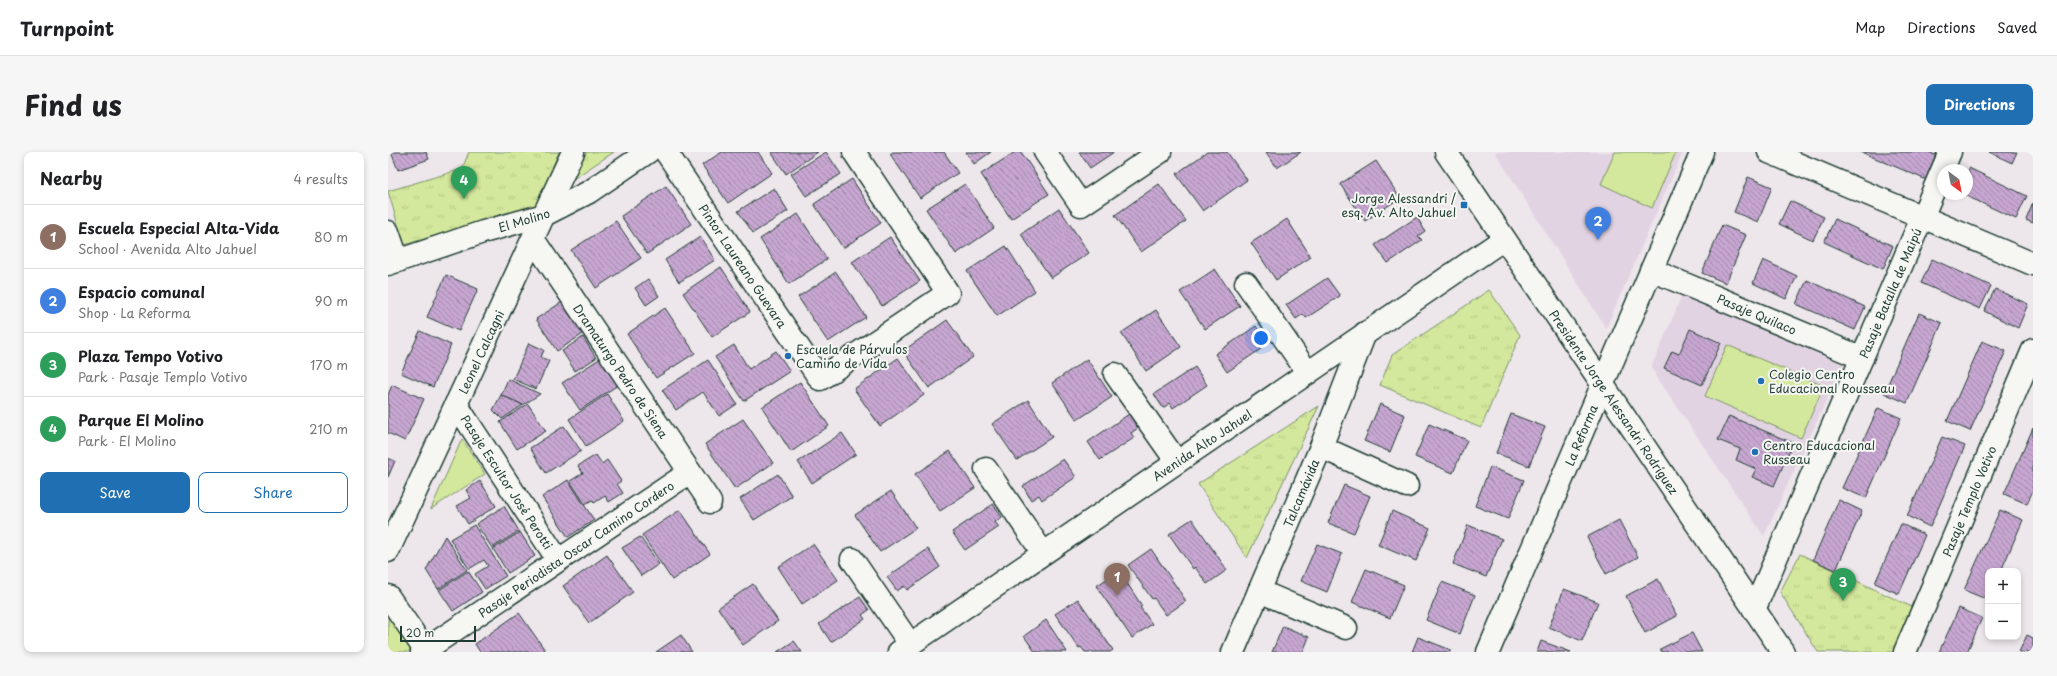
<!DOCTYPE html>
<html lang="en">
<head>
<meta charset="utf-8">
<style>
	body { margin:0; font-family:"Playpen Sans",sans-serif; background:#f6f6f6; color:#202124 }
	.controls { position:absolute; right:12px; bottom:12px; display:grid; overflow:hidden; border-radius:8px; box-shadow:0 2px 6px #0003 }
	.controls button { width:36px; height:36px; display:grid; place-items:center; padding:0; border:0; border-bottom:1px solid #e0e0e0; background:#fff; color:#202124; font:20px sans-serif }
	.compass { position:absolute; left:1549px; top:12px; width:36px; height:36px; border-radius:50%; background:#fff; box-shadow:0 2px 6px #0003; rotate:148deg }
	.scale { position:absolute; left:12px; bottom:10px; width:76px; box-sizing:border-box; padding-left:4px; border:2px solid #1f3d34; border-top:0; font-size:11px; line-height:14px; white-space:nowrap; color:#1f3d34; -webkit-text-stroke:3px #f6f6f2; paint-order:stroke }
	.you { position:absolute; left:873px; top:186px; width:14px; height:14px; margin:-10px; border:3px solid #fff; border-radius:50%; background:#1a73e8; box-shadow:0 0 0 6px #1a73e833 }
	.badge { display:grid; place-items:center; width:26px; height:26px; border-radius:50%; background:#1f6fb2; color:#fff; font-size:13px; font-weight:700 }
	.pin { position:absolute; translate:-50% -33px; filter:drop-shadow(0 1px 2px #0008) }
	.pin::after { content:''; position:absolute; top:21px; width:14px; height:12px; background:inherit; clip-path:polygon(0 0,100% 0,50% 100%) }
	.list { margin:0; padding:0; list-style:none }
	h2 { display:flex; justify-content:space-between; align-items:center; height:52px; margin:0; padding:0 16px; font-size:17px }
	h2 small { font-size:13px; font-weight:400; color:#757577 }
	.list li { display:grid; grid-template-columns:26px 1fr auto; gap:12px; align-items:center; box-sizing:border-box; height:64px; padding:0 16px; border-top:1px solid #e0e0e0 }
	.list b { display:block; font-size:15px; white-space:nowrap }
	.list p { margin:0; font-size:13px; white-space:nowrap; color:#757577 }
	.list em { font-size:13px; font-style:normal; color:#757577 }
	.actions { display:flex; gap:8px; padding:12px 16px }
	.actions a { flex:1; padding:9px 0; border:1px solid #1f6fb2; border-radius:8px; text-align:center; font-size:14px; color:#1f6fb2 }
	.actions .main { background:#1f6fb2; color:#fff }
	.map { position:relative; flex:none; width:1645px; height:500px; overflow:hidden; border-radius:8px }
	header { display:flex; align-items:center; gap:24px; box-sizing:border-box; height:56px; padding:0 20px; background:#fff; border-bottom:1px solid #e0e0e0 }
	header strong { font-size:19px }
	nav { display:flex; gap:22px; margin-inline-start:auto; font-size:14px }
	.intro { display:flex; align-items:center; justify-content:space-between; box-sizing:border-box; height:96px; padding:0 24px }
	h1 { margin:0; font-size:28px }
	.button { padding:10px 18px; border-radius:8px; background:#1f6fb2; color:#fff; font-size:14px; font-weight:700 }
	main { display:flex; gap:24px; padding:0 24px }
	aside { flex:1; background:#fff; border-radius:8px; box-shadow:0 2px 6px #0003 }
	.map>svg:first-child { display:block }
</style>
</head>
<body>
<header>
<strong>Turnpoint</strong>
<nav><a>Map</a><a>Directions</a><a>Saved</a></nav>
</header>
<div class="intro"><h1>Find us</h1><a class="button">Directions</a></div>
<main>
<aside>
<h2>Nearby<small>4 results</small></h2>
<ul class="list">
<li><span class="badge" style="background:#8d6e63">1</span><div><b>Escuela Especial Alta-Vida</b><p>School · Avenida Alto Jahuel</p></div><em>80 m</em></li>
<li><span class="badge" style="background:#3f7fe0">2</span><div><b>Espacio comunal</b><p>Shop · La Reforma</p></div><em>90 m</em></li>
<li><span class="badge" style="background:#2e9e5b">3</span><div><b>Plaza Tempo Votivo</b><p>Park · Pasaje Templo Votivo</p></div><em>170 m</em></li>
<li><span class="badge" style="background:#2e9e5b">4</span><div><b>Parque El Molino</b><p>Park · El Molino</p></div><em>210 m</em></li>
</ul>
<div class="actions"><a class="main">Save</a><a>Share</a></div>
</aside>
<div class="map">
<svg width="1645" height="500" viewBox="0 0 1645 500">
	<defs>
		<pattern id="park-tufts" width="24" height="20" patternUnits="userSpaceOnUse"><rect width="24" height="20" fill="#d3e89c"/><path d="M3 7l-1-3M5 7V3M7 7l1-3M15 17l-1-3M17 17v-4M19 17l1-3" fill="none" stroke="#b5c887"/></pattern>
		<pattern id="building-back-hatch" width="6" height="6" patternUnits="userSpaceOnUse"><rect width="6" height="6" fill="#c7a6d1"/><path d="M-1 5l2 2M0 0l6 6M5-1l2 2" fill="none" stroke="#a188aa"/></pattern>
	</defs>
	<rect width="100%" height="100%" fill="#ede6eb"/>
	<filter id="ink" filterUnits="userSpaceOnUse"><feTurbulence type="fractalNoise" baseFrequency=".025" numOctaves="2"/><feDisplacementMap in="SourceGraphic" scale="8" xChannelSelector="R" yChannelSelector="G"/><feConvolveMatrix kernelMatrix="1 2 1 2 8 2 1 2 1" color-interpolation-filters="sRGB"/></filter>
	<g filter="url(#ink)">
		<g fill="#e2d3e3">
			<path d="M1107,0H1295L1218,176Z"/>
			<path d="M1294,144L1455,212L1376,384L1263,216Z"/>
		</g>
		<g fill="#d3e89c" stroke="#799268">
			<path d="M1227,0H1288L1264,56L1213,32Z"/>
			<path d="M1339,193L1436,234L1413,286L1317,244Z"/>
			<path d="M74,287L97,322L43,357Z"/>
			<path d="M0,461L23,498L20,500H0Z"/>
		</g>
		<g fill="url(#park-tufts)" stroke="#799268">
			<path d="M81,0H171L148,53L16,93L0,39L74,17Z"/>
			<path d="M199,0H226L182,29Z"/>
			<path d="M1101,138L1132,183L1093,276L992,233L1004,203Z"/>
			<path d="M931,254L859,406L810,332Z"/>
			<path d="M1412,402L1530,458L1512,500H1430L1392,440Z"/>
		</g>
		<g fill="url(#building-back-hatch)" stroke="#1f3d34">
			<path d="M3,0H38L41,7L10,18Z"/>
			<path d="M334,0H370L384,21L340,51L314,13Z"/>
			<path d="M383,0H430L398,22Z"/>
			<path d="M438,0L453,22L418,44L403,22Z"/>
			<path d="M505,0H556L570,21L532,46L502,2Z"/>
			<path d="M578,0H603L586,12Z"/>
			<path d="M627,0H633L661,42L623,67L593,22Z"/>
			<path d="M691,0H726L702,16Z"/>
			<path d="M819,0H839L859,28L815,59L788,22Z"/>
			<path d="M878,0H913L889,16Z"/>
			<path d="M1473,0H1540L1552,5L1541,29Z"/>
			<path d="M1601,0H1629L1624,11Z"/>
			<path d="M988,9L1012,46L977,69L952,32Z"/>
			<path d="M1581,16L1639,44L1628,67L1574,42H1579Z"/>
			<path d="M1360,25L1384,35L1370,70L1346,60Z"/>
			<path d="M464,27L493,71L455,96L426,52Z"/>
			<path d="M577,32L606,76L568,102L538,57Z"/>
			<path d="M771,32L798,69L753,100L727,63Z"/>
			<path d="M278,34L303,72L259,102L233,64Z"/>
			<path d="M386,36L400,59L365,81L350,59Z"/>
			<path d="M1402,49L1436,65L1425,88L1391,72Z"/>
			<path d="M1645,51V71L1638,68Z"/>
			<path d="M671,56L701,101L663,126L633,82Z"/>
			<path d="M410,62L439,107L401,132L372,87Z"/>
			<path d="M1029,65L1037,79L1030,84L1034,88L1000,111L987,93Z"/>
			<path d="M899,67L923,105L888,128L863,91Z"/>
			<path d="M1447,67L1505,94L1495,117L1436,90Z"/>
			<path d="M228,69L253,106L208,136L183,98Z"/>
			<path d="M1334,73L1358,83L1338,131L1314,121Z"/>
			<path d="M312,85L327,108L291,130L277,108Z"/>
			<path d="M502,85L532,129L494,154L464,110Z"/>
			<path d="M618,94L647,139L609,164L579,119Z"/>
			<path d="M1544,107L1603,134L1592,157L1533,131Z"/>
			<path d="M1375,108L1409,124L1398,147L1365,131Z"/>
			<path d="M333,115L362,160L324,185L295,141Z"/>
			<path d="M827,117L852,154L817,177L792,140Z"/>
			<path d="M448,120L478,165L440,190L410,145Z"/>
			<path d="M58,123L90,137L71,179L39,165Z"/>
			<path d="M939,126L952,144L918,166L915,162L908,167L898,153Z"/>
			<path d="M260,127L271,144L258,153L247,136Z"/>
			<path d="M1419,128L1477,155L1467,178L1408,152Z"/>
			<path d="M1607,137L1640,152L1630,176L1596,159Z"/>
			<path d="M174,150L195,182L169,199L148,167Z"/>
			<path d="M277,156L307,201L268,226L239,182Z"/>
			<path d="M768,158L793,195L758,219L733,181Z"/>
			<path d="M1531,161L1554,171L1519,251L1496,241Z"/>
			<path d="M559,168L585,205L541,236L515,199Z"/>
			<path d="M868,174L877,188L870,192L873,197L839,220L827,202Z"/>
			<path d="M1302,177L1333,191L1314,233L1276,216L1284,199L1291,202Z"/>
			<path d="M32,179L63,193L45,235L13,221Z"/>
			<path d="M195,185L208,206L187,219L174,199Z"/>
			<path d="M1594,189L1618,199L1582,279L1559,269Z"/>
			<path d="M141,191L156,198L153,205L161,209L148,237L125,227Z"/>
			<path d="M346,193L361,217L388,199L402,219L356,249L327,205Z"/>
			<path d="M213,206L230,233L192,258L174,231Z"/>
			<path d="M510,206L536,243L492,274L466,237Z"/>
			<path d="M699,207L724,245L689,268L664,231Z"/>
			<path d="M320,208L349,252L331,264L315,240L288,258L274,238Z"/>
			<path d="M807,215L819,233L785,256L782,251L775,256L766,242Z"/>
			<path d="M120,227L152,242L135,253L113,243Z"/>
			<path d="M412,230L441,274L403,300L374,255Z"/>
			<path d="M4,233L36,247L17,289L0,281V243Z"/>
			<path d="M219,242L236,269L198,294L181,267Z"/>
			<path d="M113,243L135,253L114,267L105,258Z"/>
			<path d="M640,248L664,285L629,308L604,272Z"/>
			<path d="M140,252L158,279L129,297L112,270Z"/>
			<path d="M992,252L1017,263L1002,300L976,289Z"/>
			<path d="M1490,256L1513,266L1478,346L1454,336Z"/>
			<path d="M741,262L750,276L743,281L746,286L712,308L700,290Z"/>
			<path d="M1123,262L1157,275L1141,314L1108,301Z"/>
			<path d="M1341,264L1405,291L1386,334L1364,325L1368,317L1348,308L1352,297L1330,288Z"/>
			<path d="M355,267L385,311L347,337L317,292Z"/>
			<path d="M1041,272L1079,288L1065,321L1027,305Z"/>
			<path d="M176,274L193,299L158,321L142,296Z"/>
			<path d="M1645,276V338L1639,352L1616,342Z"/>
			<path d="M454,281L468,302L424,331L410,310Z"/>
			<path d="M1554,285L1577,294L1542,375L1519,364Z"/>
			<path d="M562,299L587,336L552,359L527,322Z"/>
			<path d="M208,303L214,312L219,308L233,329L229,332L235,341L221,350L217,344L206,351L204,348L197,352L182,329L195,321L190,314Z"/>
			<path d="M0,306L7,309L0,325Z"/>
			<path d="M675,307L688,325L654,348L651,343L643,348L635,334Z"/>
			<path d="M1102,315L1136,328L1120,367L1087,354Z"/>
			<path d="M390,322L404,344L366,368L352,347Z"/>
			<path d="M180,328L206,368L180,385L154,345Z"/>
			<path d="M92,329L108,354L80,372L69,354L83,346L78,338Z"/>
			<path d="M956,333L982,344L966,381L940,371Z"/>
			<path d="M503,339L528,376L492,400L467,363Z"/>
			<path d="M1451,348L1474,359L1448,418L1425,408Z"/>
			<path d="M605,352L614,365L607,370L611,375L577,398L564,380Z"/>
			<path d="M116,354L131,379L104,396L88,372Z"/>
			<path d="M292,358L322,402L284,428L254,383Z"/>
			<path d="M1612,358L1635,368L1613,419H1600V448L1576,438Z"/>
			<path d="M1004,359L1042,376L1028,409L990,393Z"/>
			<path d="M804,367L839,418L819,432L807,415L805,417L781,382Z"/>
			<path d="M1231,368L1250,405L1218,422L1199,385Z"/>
			<path d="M1513,372L1537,383L1511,442L1487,431Z"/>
			<path d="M86,373L118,424L97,437L87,422L100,414L96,408L81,417L62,387Z"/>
			<path d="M1080,373L1114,387L1098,425L1065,412Z"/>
			<path d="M132,380L147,404L120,421L105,397Z"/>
			<path d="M57,384L79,418L50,437L38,418Z"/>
			<path d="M252,385L271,412L253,424L234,396Z"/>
			<path d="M425,392L450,428L414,452L390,415Z"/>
			<path d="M929,392L954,402L939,440L913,429Z"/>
			<path d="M540,397L552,415L519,438L516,434L509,439L499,425Z"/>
			<path d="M763,397L798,449L778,463L766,446L764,447L740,413Z"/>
			<path d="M219,403L245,440L201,471L175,434Z"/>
			<path d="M978,417L1016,433L1002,466L964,450Z"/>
			<path d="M80,419L94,440L65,459L51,438Z"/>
			<path d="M731,419L754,454L752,455L764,472L744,486L708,434Z"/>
			<path d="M1270,427L1289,464L1257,481L1238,444Z"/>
			<path d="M1054,430L1087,443L1072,482L1038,468Z"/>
			<path d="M365,432L390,469L355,493L330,456Z"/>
			<path d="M1176,437L1210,450L1194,489L1161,475Z"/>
			<path d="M472,445L481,458L474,463L477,467L443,490L431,472Z"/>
			<path d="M690,447L725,498L722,500H697L693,495L691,496L667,462Z"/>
			<path d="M1571,456L1594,466L1579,500H1551Z"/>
			<path d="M131,461L157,498L155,500H92L87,492Z"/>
			<path d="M658,468L679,500H647L636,484Z"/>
			<path d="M895,474L921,485L915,500H884Z"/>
			<path d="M1304,481L1314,500H1274L1272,497Z"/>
			<path d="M293,483L304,500H268Z"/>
			<path d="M1639,483L1645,486V500H1631Z"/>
			<path d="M1030,485L1063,498L1062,500H1024Z"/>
			<path d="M406,489L414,500H389Z"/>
			<path d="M1153,489L1183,500H1149Z"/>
		</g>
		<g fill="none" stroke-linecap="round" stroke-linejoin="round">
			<g stroke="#1f3d34" stroke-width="25">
				<g id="minor">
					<path d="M278,0L432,227L560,141L466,0"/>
					<path d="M657,0L693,53L772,0"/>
					<path d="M1058,0L1395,500"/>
					<path d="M1381,0L1645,112"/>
					<path d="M0,80L10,109"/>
					<path d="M145,87L322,350"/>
					<path d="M0,112L95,80L156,63L201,40L260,0"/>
					<path d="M1263,118L1474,206"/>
					<path d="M858,131L920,221"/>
					<path d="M727,222L789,310"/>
					<path d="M68,252L170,408"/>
					<path d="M933,295L1019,334"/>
					<path d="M598,317L655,401"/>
					<path d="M0,399L185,0"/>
					<path d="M464,407L522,492"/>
					<path d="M871,439L958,476"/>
					<path d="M0,444L37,498"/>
					<path d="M1366,458L1562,0"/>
					<path d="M34,500L302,320"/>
					<path d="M511,500L1116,87"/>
					<path d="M845,500L933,295L977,181"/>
					<path d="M1100,500L1314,0"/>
					<path d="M1517,500L1645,198"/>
				</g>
			</g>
			<use href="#minor" stroke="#f6f6f2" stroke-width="22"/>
		</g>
	</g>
	<g fill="#1f6fb2" stroke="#f6f6f2" stroke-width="1.5">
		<rect x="1072" y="49" width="8" height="8" rx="2"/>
		<circle cx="400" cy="204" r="4"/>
		<circle cx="1373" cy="229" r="4"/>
		<circle cx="1367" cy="300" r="4"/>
	</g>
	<g text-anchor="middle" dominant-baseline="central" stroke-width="4" stroke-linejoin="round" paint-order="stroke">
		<g font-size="12" fill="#1f3d34" stroke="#f6f6f2" text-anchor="start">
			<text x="1068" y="46" text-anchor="end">Jorge Alessandri /<tspan x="1068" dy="14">esq. Av. Alto Jahuel</tspan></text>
			<text x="408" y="197">Escuela de Párvulos<tspan x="408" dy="14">Camino de Vida</tspan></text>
			<text x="1381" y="222">Colegio Centro<tspan x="1381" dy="14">Educacional Rousseau</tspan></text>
			<text x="1375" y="293">Centro Educacional<tspan x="1375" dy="14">Russeau</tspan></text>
		</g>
		<g font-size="12" fill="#1f3d34" stroke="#f6f6f2">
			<text transform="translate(136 68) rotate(-17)">El Molino</text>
			<text transform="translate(355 114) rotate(56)">Pintor Laureano Guevara</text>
			<text transform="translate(1502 141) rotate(-67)">Pasaje Batalla de Maipú</text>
			<text transform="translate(1369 162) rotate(23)">Pasaje Quilaco</text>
			<text transform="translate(93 200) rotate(-65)">Leonel Calcagni</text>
			<text transform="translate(233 219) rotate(56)">Dramaturgo Pedro de Siena</text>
			<text transform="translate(1226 250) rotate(56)">Presidente Jorge Alessandri Rodríguez</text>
			<text transform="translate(1193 283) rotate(-67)">La Reforma</text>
			<text transform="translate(814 293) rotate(-34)">Avenida Alto Jahuel</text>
			<text transform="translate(119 330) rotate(57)">Pasaje Escultor José Perotti</text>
			<text transform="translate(913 341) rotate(-67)">Talcamávida</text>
			<text transform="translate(1581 349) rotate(-67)">Pasaje Templo Votivo</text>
			<text transform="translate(188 397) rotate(-34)">Pasaje Periodista Oscar Camino Cordero</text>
		</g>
	</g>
</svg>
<div class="controls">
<button>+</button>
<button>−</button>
</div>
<svg class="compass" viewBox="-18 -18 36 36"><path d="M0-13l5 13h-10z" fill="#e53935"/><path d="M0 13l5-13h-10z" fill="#757577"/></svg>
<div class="scale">20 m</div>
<div class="you"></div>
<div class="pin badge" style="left:729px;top:444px;background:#8d6e63">1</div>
<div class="pin badge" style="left:1210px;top:88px;background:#3f7fe0">2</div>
<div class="pin badge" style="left:1455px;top:449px;background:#2e9e5b">3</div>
<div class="pin badge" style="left:76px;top:47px;background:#2e9e5b">4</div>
</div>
</main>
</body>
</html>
